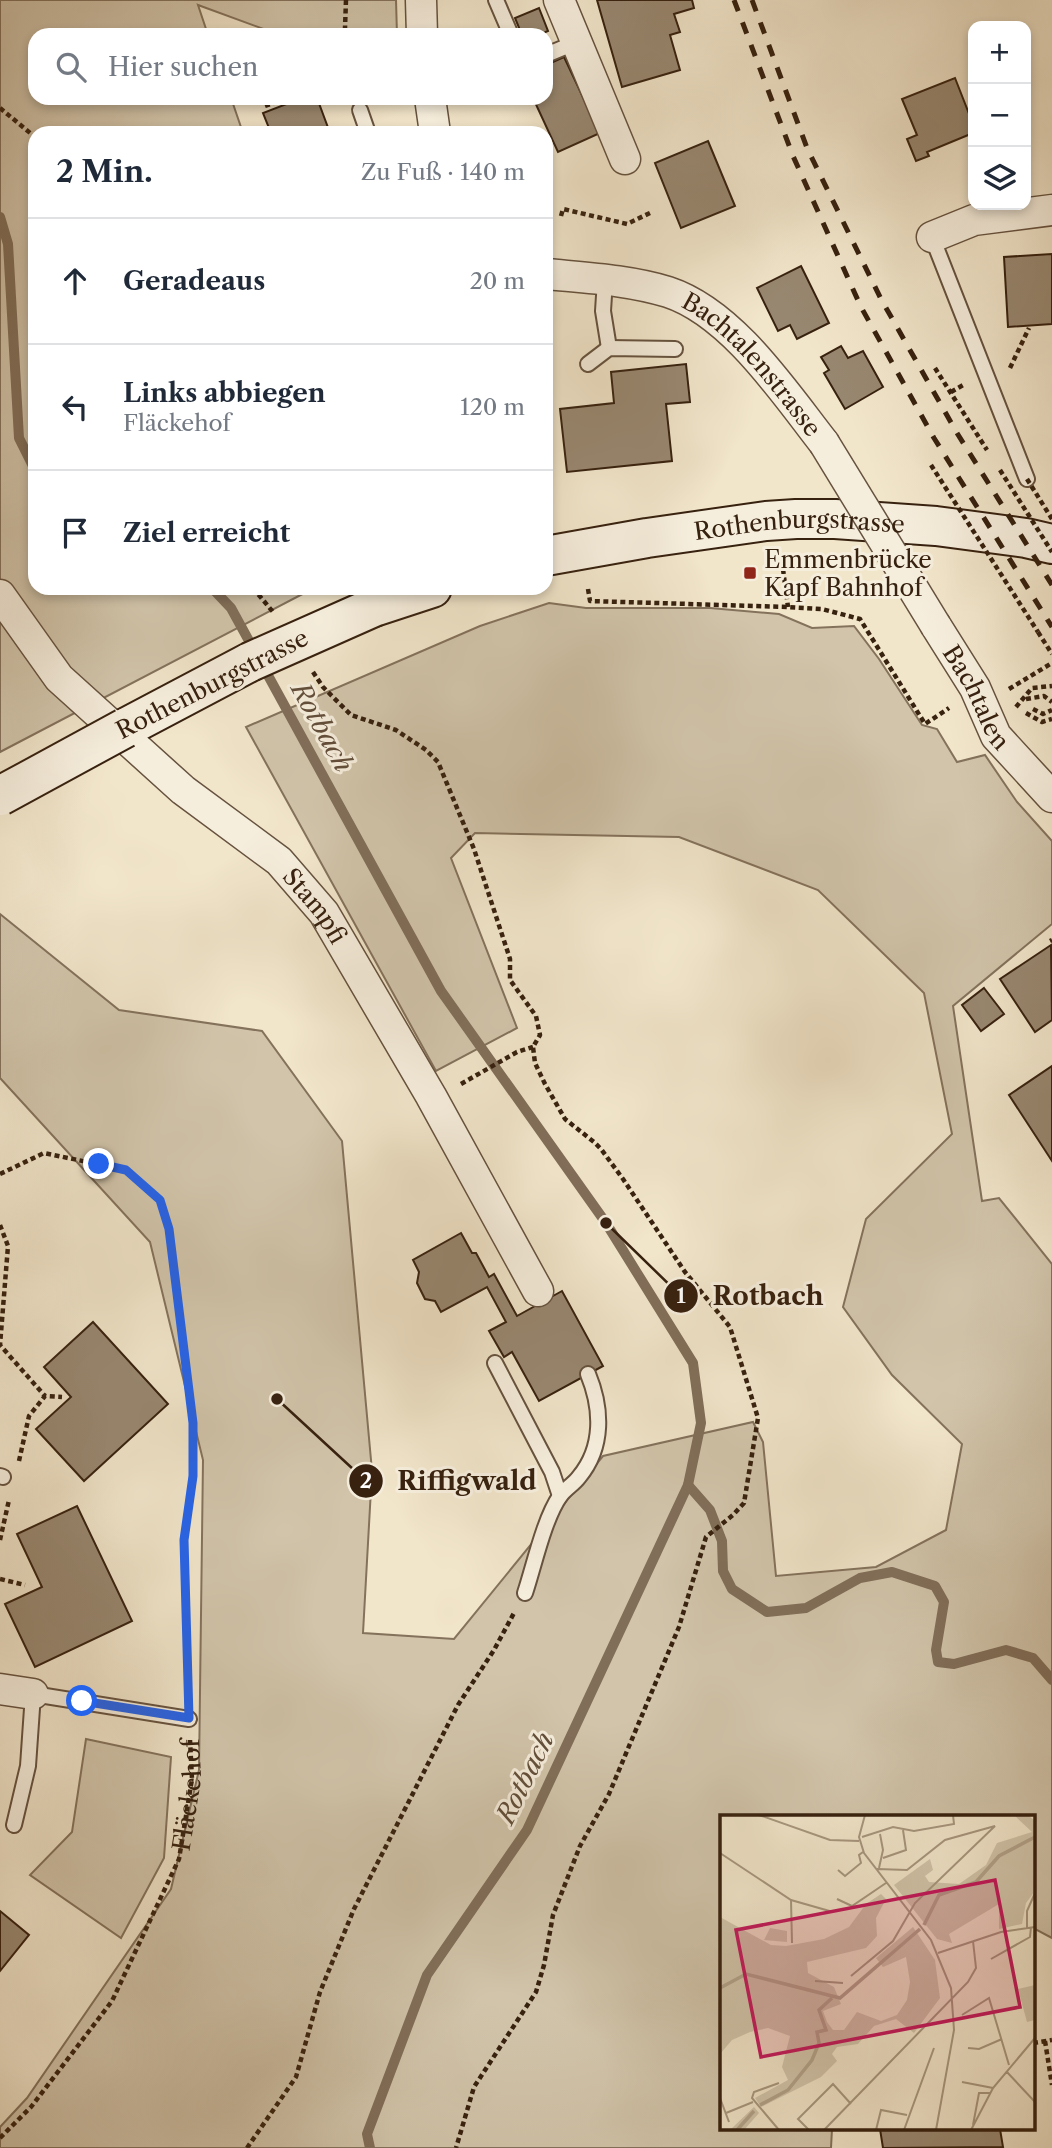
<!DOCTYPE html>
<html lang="de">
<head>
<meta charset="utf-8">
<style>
	body { margin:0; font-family:"Libre Caslon Text",serif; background:#f6f6f7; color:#1f2937 }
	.controls { position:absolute; right:21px; top:21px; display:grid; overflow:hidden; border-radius:14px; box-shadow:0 4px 10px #0003 }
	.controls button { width:63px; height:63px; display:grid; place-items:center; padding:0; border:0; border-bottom:2px solid #e0e1e3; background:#fff; color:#1f2937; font:35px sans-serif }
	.stop { position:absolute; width:21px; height:21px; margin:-16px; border:5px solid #2563eb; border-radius:50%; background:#fff }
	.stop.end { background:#2563eb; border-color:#fff; box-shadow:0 2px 7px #0008 }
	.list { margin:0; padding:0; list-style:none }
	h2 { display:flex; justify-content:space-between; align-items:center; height:91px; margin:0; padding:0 28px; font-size:30px }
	h2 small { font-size:23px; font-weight:400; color:#747a83 }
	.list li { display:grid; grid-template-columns:46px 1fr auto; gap:21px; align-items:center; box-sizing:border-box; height:126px; padding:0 28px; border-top:2px solid #e0e1e3 }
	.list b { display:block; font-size:26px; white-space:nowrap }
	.list p { margin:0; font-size:23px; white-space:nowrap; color:#747a83 }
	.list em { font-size:23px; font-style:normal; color:#747a83 }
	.icon { flex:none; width:38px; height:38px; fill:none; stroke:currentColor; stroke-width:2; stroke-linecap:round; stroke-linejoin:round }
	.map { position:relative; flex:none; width:1052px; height:2148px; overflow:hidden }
	.search { position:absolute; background:#fff; box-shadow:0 4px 10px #0003; left:28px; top:28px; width:525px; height:77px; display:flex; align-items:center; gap:18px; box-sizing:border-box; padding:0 24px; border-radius:21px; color:#747a83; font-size:26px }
	.panel { position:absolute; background:#fff; box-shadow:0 4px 10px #0003; left:28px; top:126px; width:525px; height:469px; border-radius:21px }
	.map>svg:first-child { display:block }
</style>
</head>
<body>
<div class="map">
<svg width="1052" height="2148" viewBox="0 0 1052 2148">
	<rect width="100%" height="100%" fill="#f1e5ca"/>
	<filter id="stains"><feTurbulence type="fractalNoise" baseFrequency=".00286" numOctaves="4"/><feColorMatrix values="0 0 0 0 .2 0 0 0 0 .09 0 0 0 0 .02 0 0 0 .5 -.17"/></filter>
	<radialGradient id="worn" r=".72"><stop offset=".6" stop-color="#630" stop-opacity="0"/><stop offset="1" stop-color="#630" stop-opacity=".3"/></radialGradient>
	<g fill="#d1c4aa" stroke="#84725c" stroke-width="2">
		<path d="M0,0H396L397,35H280L198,5L208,35H35V98H231L243,133H35V588H314L0,752Z"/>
		<path d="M549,603L586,608H710L779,614L812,628L854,626L879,659L922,725L937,729L957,762L985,755L1017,802L1052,841V924L953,1006L982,1201L999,1198L1052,1264V1938L1033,1928V1817H721V2129H832L831,2148H0V2127L27,2098L171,1889L199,1770L203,1460L150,1242L0,1078V914L119,1010L262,1031L342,1141L372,1471L363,1633L454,1639L603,1456L753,1422L763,1442L776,1576L876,1567L946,1530L962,1444L892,1375L843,1307L866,1219L952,1134L924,993L818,890L679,837L475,833L451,858L517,1028L436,1071L246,727L480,626Z"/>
		<path d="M86,1739L171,1757L164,1858L121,1938L30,1875L72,1832Z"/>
	</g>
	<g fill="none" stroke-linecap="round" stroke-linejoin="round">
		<g stroke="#816e59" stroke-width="10">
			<path d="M0,217L8,244L19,438L35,470"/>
			<path d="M212,588L231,608L441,991L606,1223L693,1363L701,1423L688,1485L527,1830L427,1975L367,2134L370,2148"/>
			<path d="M688,1485L710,1510L722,1541L723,1571L732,1589L767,1612L806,1608L860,1578L892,1572L935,1586L944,1602L936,1650L938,1662L954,1664L1006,1650L1033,1658L1052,1680"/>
		</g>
	</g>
	<g fill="#988770" stroke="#37210f" stroke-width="2">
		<path d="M597,0H692L694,8L674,14L680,32L670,35L680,70L622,87Z"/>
		<path d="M539,8L548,31L539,35H522L515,18Z"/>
		<path d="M564,57L600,133L558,152L533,98H546V65Z"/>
		<path d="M955,78L973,124V133L927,152L929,156L916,161L907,139L917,135L902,99Z"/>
		<path d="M302,98H317L330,133H271L263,113Z"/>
		<path d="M708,141L735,206L681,228L655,163Z"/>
		<path d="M1052,254V324L1008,327L1004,257Z"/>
		<path d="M801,266L829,323L797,339L790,325L778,331L757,288Z"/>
		<path d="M841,346L848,358L863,351L883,387L845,409L824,373L829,370L821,357Z"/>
		<path d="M686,364L690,402L666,404L672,461L567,472L560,409L614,403L611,372Z"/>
		<path d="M1051,945L1052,1020L1035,1032L1000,979Z"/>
		<path d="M984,988L1004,1014L981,1031L962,1005Z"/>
		<path d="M1052,1066V1161L1009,1095Z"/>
		<path d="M461,1233L472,1253H476L489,1277L494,1274L517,1316L562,1291L603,1366L539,1401L512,1352L504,1357L489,1331L506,1322L487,1287L441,1312L435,1301L425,1299L417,1283L419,1272L413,1260Z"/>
		<path d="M93,1322L168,1404L84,1481L36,1429L71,1397L44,1367Z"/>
		<path d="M77,1506L132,1621L35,1667L5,1604L42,1587L17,1534Z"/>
		<path d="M0,1911L29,1935L0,1971Z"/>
		<path d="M880,2129H1000L1003,2147L883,2148Z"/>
	</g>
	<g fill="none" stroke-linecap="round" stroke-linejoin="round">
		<g stroke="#66523e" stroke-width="18">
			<g id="lane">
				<path d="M496,0L511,35"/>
				<path d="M546,55L577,42"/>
				<path d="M360,110L368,133"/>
				<path d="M932,237L1027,479"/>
				<path d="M605,280L603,311L609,348"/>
				<path d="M588,364L609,348L675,349"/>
				<path d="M495,1363L552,1472L560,1496"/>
				<path d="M0,1476L3,1477"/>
				<path d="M525,1593C534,1566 544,1519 560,1496C565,1489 574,1484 579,1477C604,1447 602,1408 588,1374"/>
				<path d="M14,1825L28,1766L33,1694L189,1719"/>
			</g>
		</g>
		<g stroke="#66523e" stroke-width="33">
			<g id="street">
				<path d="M421,0L422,35"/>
				<path d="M559,0L625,159"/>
				<path d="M430,98L435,133"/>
				<path d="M932,237L974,220L1052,210"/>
				<path id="s2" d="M546,274C587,278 629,280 668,292C732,313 784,392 824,443"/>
				<path id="s3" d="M0,595L59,678L183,790L279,861L324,913L431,1096L538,1291"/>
				<path id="s4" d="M936,626L975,688L996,736L1052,797"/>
				<path d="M0,1689L33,1694"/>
			</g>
		</g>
		<g stroke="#37210f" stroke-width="42">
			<g id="secondary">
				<path id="s5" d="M546,556L647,538L766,521L796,519H835L936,526L1026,538L1052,544"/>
				<path d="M374,607L432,588"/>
				<path d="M125,728L250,662"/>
			</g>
		</g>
		<g stroke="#37210f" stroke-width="4.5" stroke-dasharray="5 3.5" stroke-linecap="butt">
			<path d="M346,0L345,28L348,35"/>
			<path d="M265,106L287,98"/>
			<path d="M0,108L35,137"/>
			<path d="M561,216L563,209L627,224L652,212"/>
			<path d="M935,368L987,450"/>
			<path d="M1010,368L1029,328"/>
			<path d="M951,392L965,384"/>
			<path d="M783,569L788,607"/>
			<path d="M253,588L273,612"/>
			<path d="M588,589L590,601L788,607L822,609L860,619L925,724L949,708"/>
			<path d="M1038,632L1052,654"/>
			<path d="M313,672L323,687L351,715L396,730L426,750L438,762L474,849L510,959V980L536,1016L540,1035L533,1047L535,1063L545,1084L565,1119L594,1142L601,1149L623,1179L685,1272L730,1327L758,1418L744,1503L733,1515L706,1537L679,1627L609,1794L580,1846L553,1915L544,1965L536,1992L474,2087L456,2148"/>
			<path d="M1009,689L1052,663"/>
			<path d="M1026,699L1044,696L1052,702"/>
			<path d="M1016,707L1032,688L1052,686"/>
			<path d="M1033,709L1043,714L1052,710"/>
			<path d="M1026,713L1042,722L1052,719"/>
			<path d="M1050,941L1052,940"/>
			<path d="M461,1084L517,1052L533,1047"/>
			<path d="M0,1174L44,1153L126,1170L160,1200L169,1229L193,1423V1476L184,1540L187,1697"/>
			<path d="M0,1225L8,1246L0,1345L45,1396"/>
			<path d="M19,1461L29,1416L45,1396L62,1397"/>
			<path d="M0,1540L9,1500"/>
			<path d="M0,1579L25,1585"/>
			<path d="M1045,2041L1052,2085"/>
			<path d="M1033,2043L1052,2040"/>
			<path id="s1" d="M0,2138L31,2107L112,2001L179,1859L192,1779L190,1740"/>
			<path d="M247,2148L296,2077L320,1992L354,1909L458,1705L494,1650L514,1613"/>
		</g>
		<use href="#lane" stroke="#f6eedd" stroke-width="14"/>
		<use href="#street" stroke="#f6eedd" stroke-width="30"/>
		<use href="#secondary" stroke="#f6eedd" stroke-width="38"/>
		<g stroke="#37210f" stroke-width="5" stroke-dasharray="12 12" stroke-linecap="butt">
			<path d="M734,0L793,156L861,307L934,438L1052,627"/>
			<path d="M752,0L807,148L881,299L957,433L1052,585"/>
		</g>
		<g stroke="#66523e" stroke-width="33" stroke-linecap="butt">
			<path id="street-bridge" d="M824,443L936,626"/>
		</g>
		<g stroke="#37210f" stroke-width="42" stroke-linecap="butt">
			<g id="secondary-bridge">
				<path d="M250,662L374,607"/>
				<path d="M0,796L125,728"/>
			</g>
		</g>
		<g stroke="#37210f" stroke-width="4.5" stroke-dasharray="5 3.5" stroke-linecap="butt">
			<path d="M931,465L1038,632"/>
			<path d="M1000,470L1052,552"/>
			<path d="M1027,479L1052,519"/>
		</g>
		<use href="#street-bridge" stroke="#f6eedd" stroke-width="30"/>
		<use href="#secondary-bridge" stroke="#f6eedd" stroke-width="38"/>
	</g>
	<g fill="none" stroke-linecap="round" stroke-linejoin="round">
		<path stroke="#2563eb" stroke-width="9" d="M82,1701L189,1718L184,1540L193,1476V1423L169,1229L160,1200L126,1170L99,1164"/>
	</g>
	<rect fill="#8f2418" stroke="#f6eedd" stroke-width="2.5" x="743" y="566" width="14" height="14" rx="3.5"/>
	<g text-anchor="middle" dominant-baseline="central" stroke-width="6" stroke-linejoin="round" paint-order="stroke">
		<g font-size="24" fill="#37210f" stroke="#f6eedd">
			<text stroke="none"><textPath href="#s2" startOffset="236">Bachtalenstrasse</textPath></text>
			<text stroke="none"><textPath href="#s5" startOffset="256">Rothenburgstrasse</textPath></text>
			<text transform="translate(212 684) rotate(-27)">Rothenburgstrasse</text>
			<text stroke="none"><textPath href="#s4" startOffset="82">Bachtalen</textPath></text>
			<text stroke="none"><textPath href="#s3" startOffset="446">Stampfi</textPath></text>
			<text stroke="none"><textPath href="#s1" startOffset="399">Fläckehof</textPath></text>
		</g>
		<g font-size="24" fill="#37210f" stroke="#f6eedd" text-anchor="start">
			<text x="764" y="559">Emmenbrücke<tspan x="764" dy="28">Kapf Bahnhof</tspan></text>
		</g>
		<g font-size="26" font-style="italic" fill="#624e3a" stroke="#f6eedd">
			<text transform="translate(322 727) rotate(61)">Rotbach</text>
			<text transform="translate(525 1778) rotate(-64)">Rotbach</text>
		</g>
	</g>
	<g transform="translate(720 1815)">
		<rect width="315" height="315" fill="#f1e5ca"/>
		<path d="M294,0H308L315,6V76L306,88L302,109L279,114V89L229,119L232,128L217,124L174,70L210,44L213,55L205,61L209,67L239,69L266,50L277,28L312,17ZM161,79L166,84L156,103L157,121L146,133L87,147L88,158L114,172L121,189L103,196L107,207L113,215H124L137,197L161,206L177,200L187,185L190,167L186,142L163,152L156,143L193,112L215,145L220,183L194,218L176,204L154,211L138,229L117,232L112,239L117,246L101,262L41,292L35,283L68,265L62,252L70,221L48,213L30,217L12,225L0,239V102L51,130L66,131L104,124L129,112L146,89ZM50,113L67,116V127L44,125ZM315,170V205L307,207L298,174ZM34,292L39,298L24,315H10Z" fill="#d1c4aa"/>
		<path fill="none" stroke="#b2a28a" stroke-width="3.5" d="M204,110L219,80L256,67L279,41L315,22M0,173L26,159L120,183L200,114M40,290L68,275L92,245L99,228L97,217L106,215L99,195L112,183M17,315L34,296"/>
		<path fill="none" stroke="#a7977f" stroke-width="2" d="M39,0L110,25L139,26M145,0L139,22L144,38L211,125L231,173L234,215L216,315M142,22L173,12L194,16L234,9L233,0M0,38L71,85L113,97M163,43L186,35L183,15M159,53L163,35L160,19M118,55L125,61L141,48L139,40L143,37M117,84L132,91L166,68M71,85L72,128M307,113V96L315,78M218,138L281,117L315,112M271,144L310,122L311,112M131,161L173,126L195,88L275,11L225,25L187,55L157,54M95,166L123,168M242,200L269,183L289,250M248,233L259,234L282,224M286,256L315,287M242,267L273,273M59,268L34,277L32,283L59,315M0,283L9,307M6,298L33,287M253,310L259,278H270M89,315L78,304L113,269L131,289M104,315L248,167L256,153L253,126M156,315L161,295L187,300M184,315L214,233M251,315L273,273L315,223"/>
		<path fill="#c2185b" fill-opacity="0.15" stroke="#c2185b" stroke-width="3.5" d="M275,65L300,192L41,242L16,115Z"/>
		<rect width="315" height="315" fill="none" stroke="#37210f" stroke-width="3.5"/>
	</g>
	<path fill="none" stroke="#37210f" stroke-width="2.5" d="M606 1223L681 1296M277 1399L366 1481"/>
	<g fill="#37210f" stroke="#f6eedd" stroke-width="2.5">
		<circle cx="606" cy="1223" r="7"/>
		<circle cx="277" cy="1399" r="7"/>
		<circle cx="681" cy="1296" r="18"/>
		<circle cx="366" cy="1481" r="18"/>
	</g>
	<g font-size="21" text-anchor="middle" font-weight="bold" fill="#fff">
		<text x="681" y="1303">1</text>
		<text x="366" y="1488">2</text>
	</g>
	<g font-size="26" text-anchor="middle" font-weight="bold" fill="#37210f" stroke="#f6eedd" stroke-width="6" stroke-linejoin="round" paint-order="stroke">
		<text x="768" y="1305">Rotbach</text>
		<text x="467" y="1490">Riffigwald</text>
	</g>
	<rect width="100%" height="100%" filter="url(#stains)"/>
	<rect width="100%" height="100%" fill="url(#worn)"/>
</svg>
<div class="controls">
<button>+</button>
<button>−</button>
<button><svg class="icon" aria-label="layers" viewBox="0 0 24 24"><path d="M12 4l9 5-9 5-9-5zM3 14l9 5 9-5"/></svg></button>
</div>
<div class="stop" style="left:82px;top:1701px"></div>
<div class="stop end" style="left:99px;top:1164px"></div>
<div class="search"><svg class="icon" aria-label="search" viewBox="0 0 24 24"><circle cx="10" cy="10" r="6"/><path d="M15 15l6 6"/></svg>Hier suchen</div>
<section class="panel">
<h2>2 Min.<small>Zu Fuß · 140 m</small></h2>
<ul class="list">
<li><svg class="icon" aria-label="ahead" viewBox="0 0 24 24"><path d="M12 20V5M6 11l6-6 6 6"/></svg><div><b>Geradeaus</b></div><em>20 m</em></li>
<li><svg class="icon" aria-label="left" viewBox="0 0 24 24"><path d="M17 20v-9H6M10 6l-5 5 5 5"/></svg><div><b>Links abbiegen</b><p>Fläckehof</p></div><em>120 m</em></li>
<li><svg class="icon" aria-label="arrive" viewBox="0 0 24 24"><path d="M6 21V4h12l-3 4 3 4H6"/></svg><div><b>Ziel erreicht</b></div></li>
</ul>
</section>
</div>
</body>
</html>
